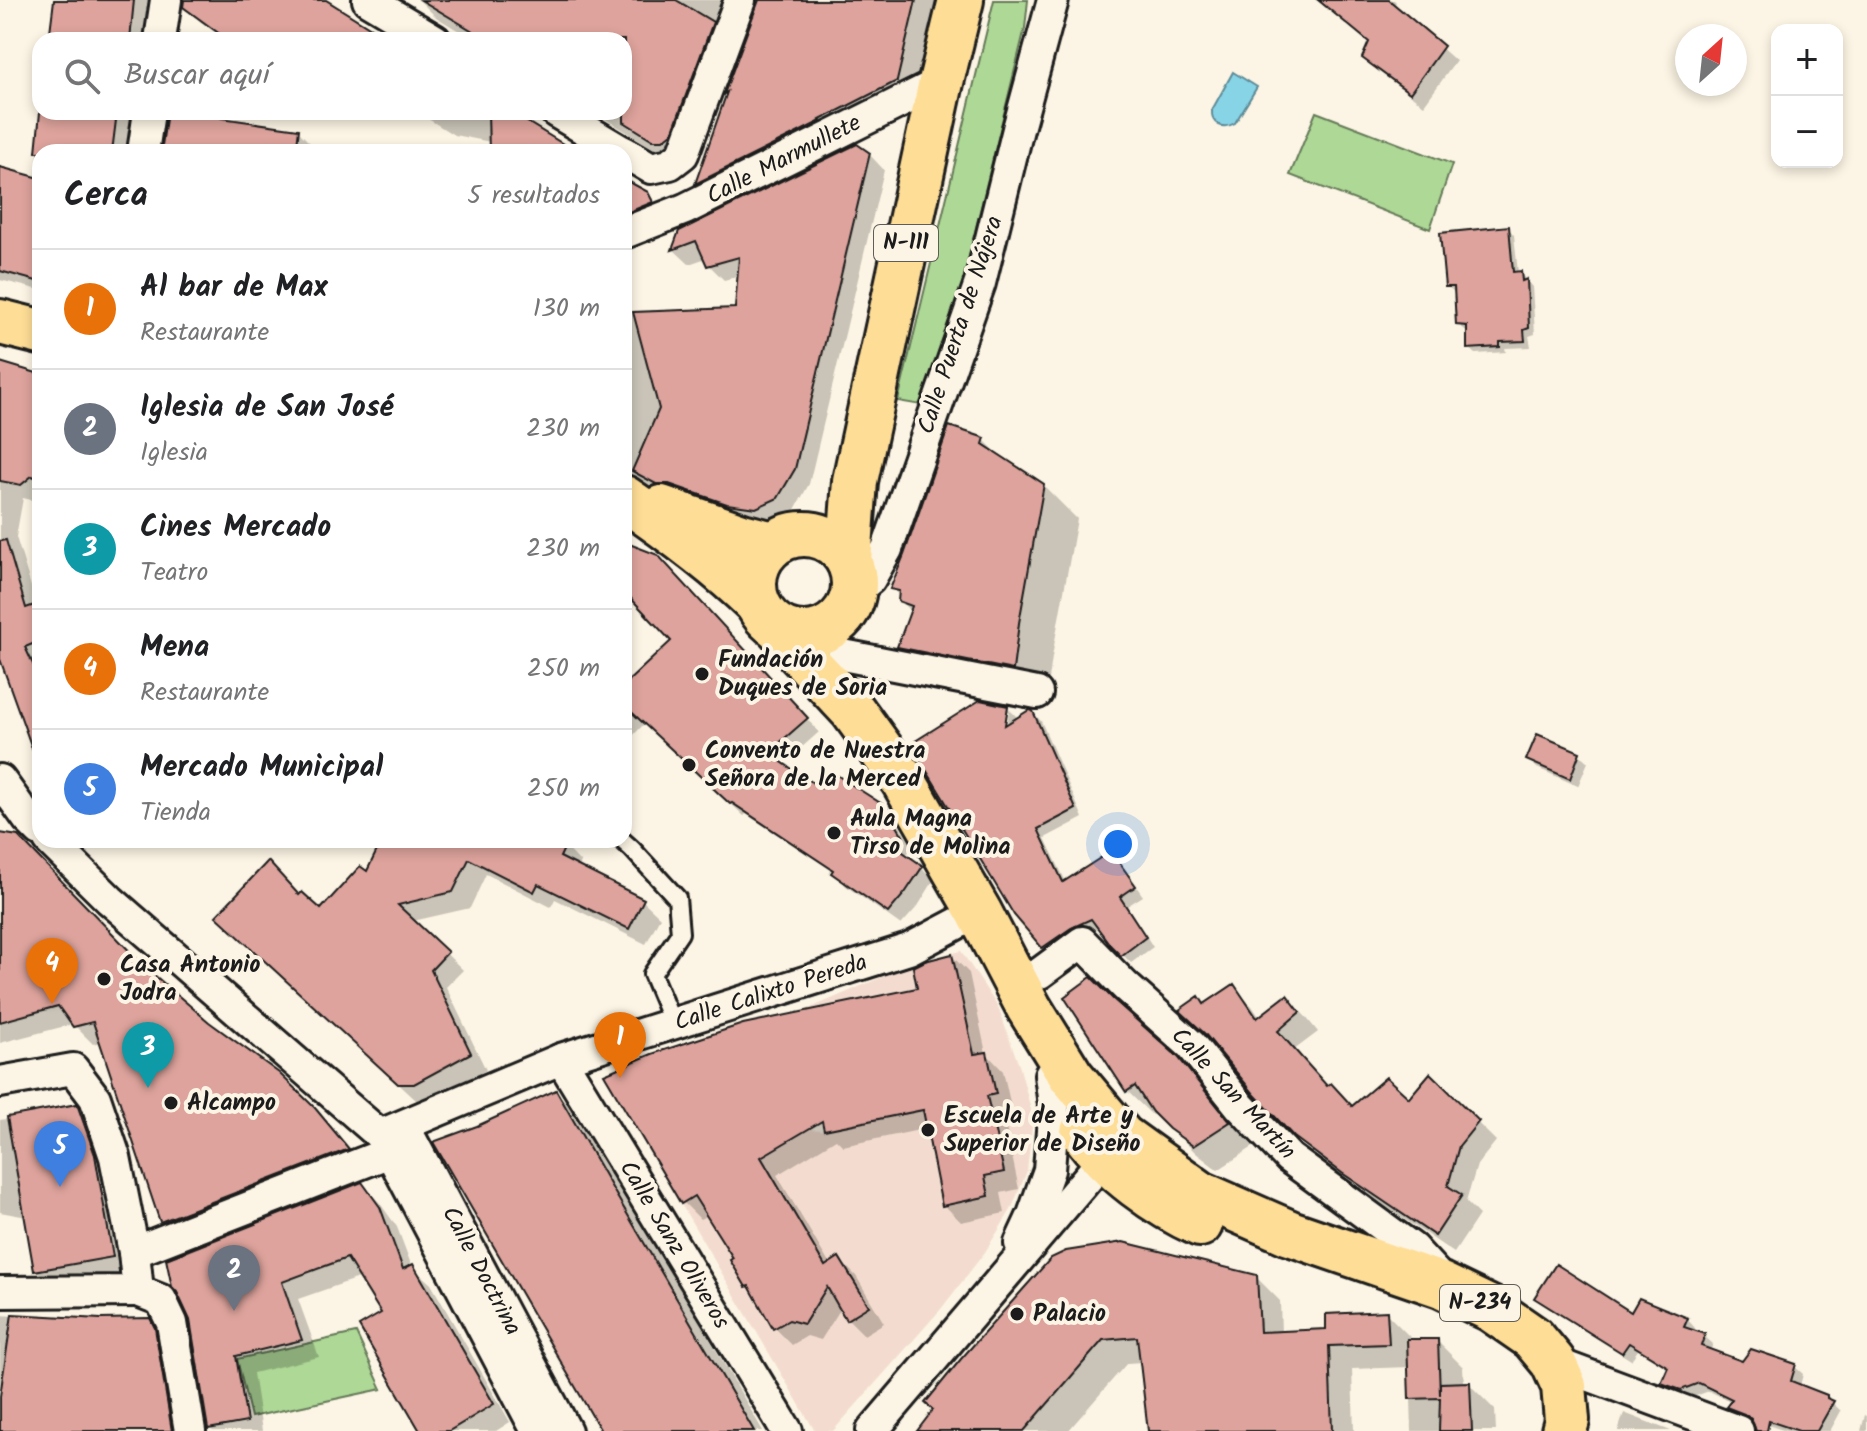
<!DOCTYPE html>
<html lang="es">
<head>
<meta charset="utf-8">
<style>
	body { margin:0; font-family:Kalam,sans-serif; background:#f2f2f2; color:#202124 }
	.controls { position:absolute; right:24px; top:24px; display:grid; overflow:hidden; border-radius:16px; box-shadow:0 4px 12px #0003 }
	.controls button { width:72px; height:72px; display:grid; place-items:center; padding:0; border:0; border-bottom:2px solid #e0e0e0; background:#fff; color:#202124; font:40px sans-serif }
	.compass { position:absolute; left:1675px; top:24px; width:72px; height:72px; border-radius:50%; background:#fff; box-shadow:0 4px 12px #0003; rotate:27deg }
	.you { position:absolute; left:1118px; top:844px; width:28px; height:28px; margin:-20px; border:6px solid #fff; border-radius:50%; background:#1a73e8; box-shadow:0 0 0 12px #1a73e833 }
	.badge { display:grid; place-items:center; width:52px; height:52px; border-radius:50%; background:#db2777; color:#fff; font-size:26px; font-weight:700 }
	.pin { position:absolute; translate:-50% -66px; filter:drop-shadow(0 2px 4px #0008) }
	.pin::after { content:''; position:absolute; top:42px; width:28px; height:24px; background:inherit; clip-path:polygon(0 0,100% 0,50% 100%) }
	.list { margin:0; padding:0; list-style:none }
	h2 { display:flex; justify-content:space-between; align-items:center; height:104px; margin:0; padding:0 32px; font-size:34px }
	h2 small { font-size:26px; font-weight:400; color:#757577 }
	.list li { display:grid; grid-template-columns:52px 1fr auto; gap:24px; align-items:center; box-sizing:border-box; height:120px; padding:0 32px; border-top:2px solid #e0e0e0 }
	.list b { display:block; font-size:30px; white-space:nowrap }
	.list p { margin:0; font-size:26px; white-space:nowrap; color:#757577 }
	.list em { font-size:26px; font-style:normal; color:#757577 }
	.icon { flex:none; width:44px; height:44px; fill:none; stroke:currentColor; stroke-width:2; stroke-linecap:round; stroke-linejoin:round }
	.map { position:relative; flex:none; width:1867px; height:1431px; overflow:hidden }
	.search { position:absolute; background:#fff; box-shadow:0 4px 12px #0003; left:32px; top:32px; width:600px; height:88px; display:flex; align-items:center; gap:20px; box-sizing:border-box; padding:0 28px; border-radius:24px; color:#757577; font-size:30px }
	.panel { position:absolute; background:#fff; box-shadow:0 4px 12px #0003; left:32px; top:144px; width:600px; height:704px; border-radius:24px }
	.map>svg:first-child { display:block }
</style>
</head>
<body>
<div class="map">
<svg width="1867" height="1431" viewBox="0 0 1867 1431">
	<rect width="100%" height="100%" fill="#fcf5e5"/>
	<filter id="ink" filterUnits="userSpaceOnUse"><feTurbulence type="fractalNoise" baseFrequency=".0125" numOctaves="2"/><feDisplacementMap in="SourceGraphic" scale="16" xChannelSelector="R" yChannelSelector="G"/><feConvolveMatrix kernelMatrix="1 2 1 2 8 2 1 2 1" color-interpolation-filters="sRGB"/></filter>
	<g filter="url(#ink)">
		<path fill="#f3dccf" d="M961,951L998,1007L1020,1068L1033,1117L1027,1171L1011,1210L985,1252L941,1309L833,1431H815L681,1204L808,1129L824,1130L799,1013L912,964Z"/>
		<g fill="#aed896" stroke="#657a59" stroke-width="2">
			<path d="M994,0H1028L1025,28L942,366L921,405L898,401Z"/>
			<path d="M1316,112L1452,164L1430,229L1290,175Z"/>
			<path d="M356,1333L382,1389L251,1417L237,1359Z"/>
		</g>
		<path fill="#88d4e7" stroke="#5d8a96" stroke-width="2" d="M1233,72L1257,87L1235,123C1223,130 1211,125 1212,110Z"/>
		<g fill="#0003" fill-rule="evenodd">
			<path d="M56,0H156L154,19L145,18L143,40H50Z"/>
			<path d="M185,0H321L385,40H226L201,22L185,6Z"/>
			<path d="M419,0H750L681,165L594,112H624V40H474L436,17Z"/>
			<path d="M761,0H947L922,106L843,146L848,150L869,154L884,170L809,484L793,513L772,522L672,498L624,473V314L737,310L739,276L724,280L709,265L706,258L689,264L674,250L681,232L725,211L697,183Z"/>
			<path d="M1324,0H1394L1396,2L1394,6L1456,61L1424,105L1378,71L1364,57L1371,43Z"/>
			<path d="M42,112H137L133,152H40V290L0,280V169L36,179Z"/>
			<path d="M417,112H507L572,152H491V142L454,135Z"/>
			<path d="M298,131L313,146V152H163Z"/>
			<path d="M624,181L647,193L663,209L624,238Z"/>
			<path d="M1508,228L1514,235L1518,273H1520L1532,287L1535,334L1529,336L1531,347L1505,348L1506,352L1476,354L1469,348V331L1465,330L1458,324L1457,292H1454L1447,286Z"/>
			<path d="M0,368L40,376V502L23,498L16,537L37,606L40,605V731L0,652Z"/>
			<path d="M984,440L1003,459L1043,485L1077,519L1052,657L1046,702L933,680L900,647L912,612L900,600V597L892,588Z"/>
			<path d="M624,544L666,567L819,732L782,765L821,790L884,808L897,822L914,849L904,855L921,867L934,880L918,906L901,925L846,886L834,872L746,814L744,816L645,723L625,744L624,743V673L632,680L673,641L639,604L624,599Z"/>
			<path d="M1007,707L1016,716L1015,721L1032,712L1041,721L1083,818L1045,838L1066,882L1110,853L1119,862L1143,896L1127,906L1153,947L1131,963L1112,944L1100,927L1080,936L1052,955L1043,946L926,766ZM1005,711H1009L1006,736L1002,735Z"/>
			<path d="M1579,754L1588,762L1578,786L1537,768L1529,760Z"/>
			<path d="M0,835L148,973L314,1110L333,1128L365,1166L180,1239L162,1221L101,1042L93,1044L73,1024L0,1043Z"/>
			<path d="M384,840H553L565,846L581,863L578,869L643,901L660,917L646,944L555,899L551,907L486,874L470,908L413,921L463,970L446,987L486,1070L431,1100H416L235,933L300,897L321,912L367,874Z"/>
			<path d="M952,956L969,973L986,1053L1003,1071L1012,1111L1003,1113L1019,1189L1001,1193L1005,1213L961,1222L944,1205L929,1128L843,1146L836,1139L777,1175L830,1265L839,1259L856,1276L884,1323L864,1335L847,1318L841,1308L821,1340L807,1336L792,1345L775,1328L708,1215L700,1219L683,1202L919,990Z"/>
			<path d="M1233,987L1252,1006L1260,1018L1286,997L1305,1016L1318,1032L1294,1050L1328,1088L1353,1108L1409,1101L1430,1076L1496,1141L1477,1165L1466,1202L1479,1215L1454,1253L1363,1191L1320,1159L1255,1093L1199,998L1206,1005Z"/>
			<path d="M1177,1059L1202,1085L1253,1147L1218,1170L1196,1153L1156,1113L1152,1115L1127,1091Z"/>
			<path d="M556,1092L581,1117L763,1431H603L478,1127Z"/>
			<path d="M77,1107L96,1126L130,1274L54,1287L36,1270L27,1217L0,1212V1120Z"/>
			<path d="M362,1185L379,1202L397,1227L412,1267L431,1284L510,1422L496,1431H422L383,1314L361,1277L298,1299L319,1357L253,1373L262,1431H213L210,1428L192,1319Z"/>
			<path d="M1256,1277L1280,1301L1281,1333L1328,1330L1386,1313L1410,1337V1341H1437L1463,1367L1464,1385L1469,1384L1495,1410L1496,1431H1412L1410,1367L1352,1369L1354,1431H1150L1142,1362L1127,1363L1068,1431H928L935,1409L928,1403Z"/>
			<path d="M1537,1298L1632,1315L1687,1319L1695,1328L1694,1332L1704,1336L1713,1344L1710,1351L1743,1363L1794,1366L1803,1374L1800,1386L1826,1397L1841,1411L1830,1431H1786L1737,1415L1729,1406L1732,1402L1709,1391L1690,1398L1672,1391L1664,1383L1669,1369L1638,1350L1631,1360L1545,1306Z"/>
			<path d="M0,1315L44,1318L149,1320L167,1338L185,1431H0Z"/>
			<path d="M1624,1413L1671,1431H1618Z"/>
			<path d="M1865,1415L1867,1416V1431H1861Z"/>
		</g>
		<g fill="#dda39c" stroke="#1c1c1c" stroke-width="2">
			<path d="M54,0H134L130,40H49Z"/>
			<path d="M184,0H326L390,40H228L183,7Z"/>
			<path d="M421,0H676L713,22L672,133L663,140H653L624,122V40H488Z"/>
			<path d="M759,0H916L897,81L820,120L821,121L695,184L727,92L724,94Z"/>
			<path d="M1318,0H1389L1444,46L1410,93L1362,58L1369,42Z"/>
			<path d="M40,112H117L112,152H36Z"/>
			<path d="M167,112L221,116V118L299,129L296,152H161Z"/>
			<path d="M488,112H511L576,152H489Z"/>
			<path d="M857,144L870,153L795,469L778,498L756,508L727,504L669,484H656L632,471L659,409L633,312L735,308L739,257L707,266L696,241L672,250L679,231Z"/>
			<path d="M0,167L40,178V282L0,271Z"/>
			<path d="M624,179L648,192L653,202L624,214Z"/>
			<path d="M1509,226L1513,272L1521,271L1522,281L1527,279L1529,328L1524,330L1525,341L1500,342V347L1467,349V326L1456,325L1454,287H1445L1440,233Z"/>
			<path d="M0,362L40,374V479L32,476L21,485L0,481Z"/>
			<path d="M949,426L985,438L983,444L1044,484L1019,623L1013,670L897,647L912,606L898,601L899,591L890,589L904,555Z"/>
			<path d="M6,540L26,608L40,603V641L25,647L40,679V761L37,762L0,659V541Z"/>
			<path d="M624,542L658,555L808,718L768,753L821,788L832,772L885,806L903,836L890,843L923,866L905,893L888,913L831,873L833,870L732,803L730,804L624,705V685L671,641L624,591Z"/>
			<path d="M980,700L1008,706L1005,725L1029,710L1033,711L1076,809L1038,829L1063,882L1111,851L1136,886L1120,897L1146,937L1121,956L1111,946L1091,919L1071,928L1042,948L1014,915L925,768L909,745Z"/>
			<path d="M1537,734L1580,752L1570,779L1526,760Z"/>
			<path d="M0,833L18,836L146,968L209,1022L279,1073L315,1108L349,1149L160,1222L93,1022L73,1027L58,1006L0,1022Z"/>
			<path d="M382,840H568L560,857L644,899L629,929L538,884L534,892L469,859L453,892L398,905L448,952L431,970L471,1053L414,1084H398L216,916L268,861L299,895L302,892L321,909L360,866L367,871Z"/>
			<path d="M952,954L974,1054L987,1052L996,1094L987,1096L1004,1172L985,1176L989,1196L942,1206L923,1110L824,1130L822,1121L761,1157L825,1266L839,1257L869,1306L846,1320L827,1287L804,1324L789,1320L773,1329L749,1286L746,1287L730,1260L733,1258L694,1196L681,1204L604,1074L652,1054L743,1024L917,988L913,967L925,961Z"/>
			<path d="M1091,977L1113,999L1178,1057L1230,1122L1193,1146L1169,1129L1152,1112L1135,1086L1126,1092L1064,997Z"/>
			<path d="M1234,984L1257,1018L1287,995L1300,1012L1278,1031L1327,1086L1331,1083L1352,1106L1386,1077L1409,1098L1430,1073L1479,1121L1459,1146L1448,1186L1462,1195L1435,1236L1342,1173L1294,1137L1254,1094L1205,1034L1179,1010L1199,996L1204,1004Z"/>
			<path d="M556,1090L615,1193L754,1431H601L433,1142L477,1126Z"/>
			<path d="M77,1104L95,1155L113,1257L34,1271L7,1117Z"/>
			<path d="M362,1182L380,1207L403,1269L413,1264L494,1404L449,1431H420L359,1326L381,1313L347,1258L282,1282L302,1340L236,1356L247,1422L208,1429L190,1320L177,1292L172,1287L166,1259Z"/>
			<path d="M1123,1242L1257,1275L1260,1332L1326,1329V1314L1387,1311L1389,1344L1329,1346L1332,1431H1148L1137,1337L1103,1340L1024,1431H917L933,1410L925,1403L961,1359L1051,1258L1066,1251Z"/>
			<path d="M1556,1264L1631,1312L1639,1298L1688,1318L1684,1327L1705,1334L1701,1346L1742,1361L1751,1349L1796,1364L1791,1381L1827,1395V1398L1834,1401L1817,1431H1799L1769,1421L1767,1431H1756L1751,1419L1744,1414L1726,1407L1732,1399L1699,1383L1681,1390L1661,1383L1668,1367L1629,1343L1622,1353L1534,1298Z"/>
			<path d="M12,1314L101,1319L150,1318L155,1328L172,1431H0V1396Z"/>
			<path d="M1407,1339H1438L1440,1395V1383L1470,1382L1472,1431H1439L1440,1398L1409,1399Z"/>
		</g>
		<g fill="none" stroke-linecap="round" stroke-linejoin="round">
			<g stroke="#1c1c1c" stroke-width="22">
				<path id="lane" d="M622,840L632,849L677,898L680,933L652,974L673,1024"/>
			</g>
			<g stroke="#1c1c1c" stroke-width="36">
				<g id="street">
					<path d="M368,0L435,40"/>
					<path d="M160,40L166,0"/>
					<path d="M556,112L623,152"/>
					<path d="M143,152L149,112"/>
					<path d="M624,152L651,168L670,164L683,154L740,0"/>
					<path d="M624,233L685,209L941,82"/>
					<path d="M854,592L870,579L887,549L980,283L1018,129L1053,0"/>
					<path d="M843,655L1037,693"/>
					<path d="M0,780L28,819L40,831"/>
					<path d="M49,840L110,900L380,1135L390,1152L537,1431"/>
					<path d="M1016,983L1040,973L1082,942L1125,986L1191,1045L1240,1106L1289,1158L1412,1248L1446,1285"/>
					<path d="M561,1059L787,1431"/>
					<path d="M0,1082L73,1069L95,1098L115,1157L134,1252L138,1291L0,1292"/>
					<path d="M380,1135L561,1059L909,949L979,912"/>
					<path d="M380,1135L412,1141L566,1431"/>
					<path d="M1020,1243L1033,1215L1049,1170L1054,1105L1050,1075"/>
					<path d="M134,1252L390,1152"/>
					<path d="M138,1291L161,1300L172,1323L190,1431"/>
					<path d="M1553,1362L1738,1431"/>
					<path d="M872,1431L1092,1173L1120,1161L1128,1163"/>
				</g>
			</g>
			<g stroke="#1c1c1c" stroke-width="50">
				<g id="primary">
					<path d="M0,322L40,332"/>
					<path d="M624,498C671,530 716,563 757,603"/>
					<path d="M661,508L742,536L773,544"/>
					<circle cx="804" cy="584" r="50"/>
					<path d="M849,561L855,481L941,82L961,0"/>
					<path d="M779,628L797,651L853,711L903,780L979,912L1029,1008L1071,1076L1122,1137L1201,1194L1290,1233L1441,1285L1491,1309L1533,1338L1553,1362L1564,1386L1567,1420L1564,1431"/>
					<path d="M1083,1132C1109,1170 1159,1206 1200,1224"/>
				</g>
			</g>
			<use href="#lane" stroke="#fcf5e5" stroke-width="16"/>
			<use href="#street" stroke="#fcf5e5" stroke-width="30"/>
			<use href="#primary" stroke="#fedd96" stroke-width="44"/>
		</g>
	</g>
	<g fill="#1c1c1c" stroke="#fcf5e5" stroke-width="3">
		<circle cx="702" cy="674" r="8"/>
		<circle cx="689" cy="765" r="8"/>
		<circle cx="834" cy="833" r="8"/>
		<circle cx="104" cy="979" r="8"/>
		<circle cx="171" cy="1103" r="8"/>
		<circle cx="928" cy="1130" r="8"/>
		<circle cx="1017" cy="1314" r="8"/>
	</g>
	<g text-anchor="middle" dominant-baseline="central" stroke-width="8" stroke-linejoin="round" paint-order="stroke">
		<g fill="#fcf5e5" stroke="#5f5d58" stroke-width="2">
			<rect x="874" y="225" width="64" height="36" rx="6"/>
			<rect x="1440" y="1285" width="80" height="36" rx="6"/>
		</g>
		<g font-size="22" font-weight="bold" fill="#1c1c1c">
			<text x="906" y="243">N-111</text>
			<text x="1480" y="1303">N-234</text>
		</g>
		<g font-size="24" fill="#1c1c1c" stroke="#fcf5e5">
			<text transform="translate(784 160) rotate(-27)">Calle Marmullete</text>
			<text transform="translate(961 325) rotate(-72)">Calle Puerta de Nájera</text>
			<text transform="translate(771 993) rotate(-18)">Calle Calixto Pereda</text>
			<text transform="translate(1233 1094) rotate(47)">Calle San Martín</text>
			<text transform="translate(674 1245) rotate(59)">Calle Sanz Oliveros</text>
			<text transform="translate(481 1271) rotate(62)">Calle Doctrina</text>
		</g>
		<g font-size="24" font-weight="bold" fill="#1c1c1c" stroke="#fcf5e5" text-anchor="start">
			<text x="718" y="660">Fundación<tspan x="718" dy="28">Duques de Soria</tspan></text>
			<text x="705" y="751">Convento de Nuestra<tspan x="705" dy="28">Señora de la Merced</tspan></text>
			<text x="850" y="819">Aula Magna<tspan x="850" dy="28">Tirso de Molina</tspan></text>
			<text x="120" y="965">Casa Antonio<tspan x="120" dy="28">Jodra</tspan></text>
			<text x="187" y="1103">Alcampo</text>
			<text x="944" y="1116">Escuela de Arte y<tspan x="944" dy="28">Superior de Diseño</tspan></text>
			<text x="1033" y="1314">Palacio</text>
		</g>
	</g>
</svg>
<div class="controls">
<button>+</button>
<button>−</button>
</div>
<svg class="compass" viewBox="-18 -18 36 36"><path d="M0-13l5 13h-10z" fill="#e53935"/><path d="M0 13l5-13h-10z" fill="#757577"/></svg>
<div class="you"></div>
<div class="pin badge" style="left:620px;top:1078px;background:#e8710a">1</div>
<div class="pin badge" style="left:234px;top:1311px;background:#6b7280">2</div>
<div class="pin badge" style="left:148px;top:1088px;background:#0f9aa8">3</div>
<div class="pin badge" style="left:52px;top:1004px;background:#e8710a">4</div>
<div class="pin badge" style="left:60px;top:1187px;background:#3f7fe0">5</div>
<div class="search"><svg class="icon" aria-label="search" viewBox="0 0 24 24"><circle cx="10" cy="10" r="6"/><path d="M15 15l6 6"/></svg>Buscar aquí</div>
<section class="panel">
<h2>Cerca<small>5 resultados</small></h2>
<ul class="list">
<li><span class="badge" style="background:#e8710a">1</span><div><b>Al bar de Max</b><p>Restaurante</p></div><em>130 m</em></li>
<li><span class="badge" style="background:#6b7280">2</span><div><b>Iglesia de San José</b><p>Iglesia</p></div><em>230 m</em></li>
<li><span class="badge" style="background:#0f9aa8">3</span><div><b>Cines Mercado</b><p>Teatro</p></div><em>230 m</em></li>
<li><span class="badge" style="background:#e8710a">4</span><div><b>Mena</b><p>Restaurante</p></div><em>250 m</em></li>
<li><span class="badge" style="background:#3f7fe0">5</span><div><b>Mercado Municipal</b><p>Tienda</p></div><em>250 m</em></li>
</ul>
</section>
</div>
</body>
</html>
